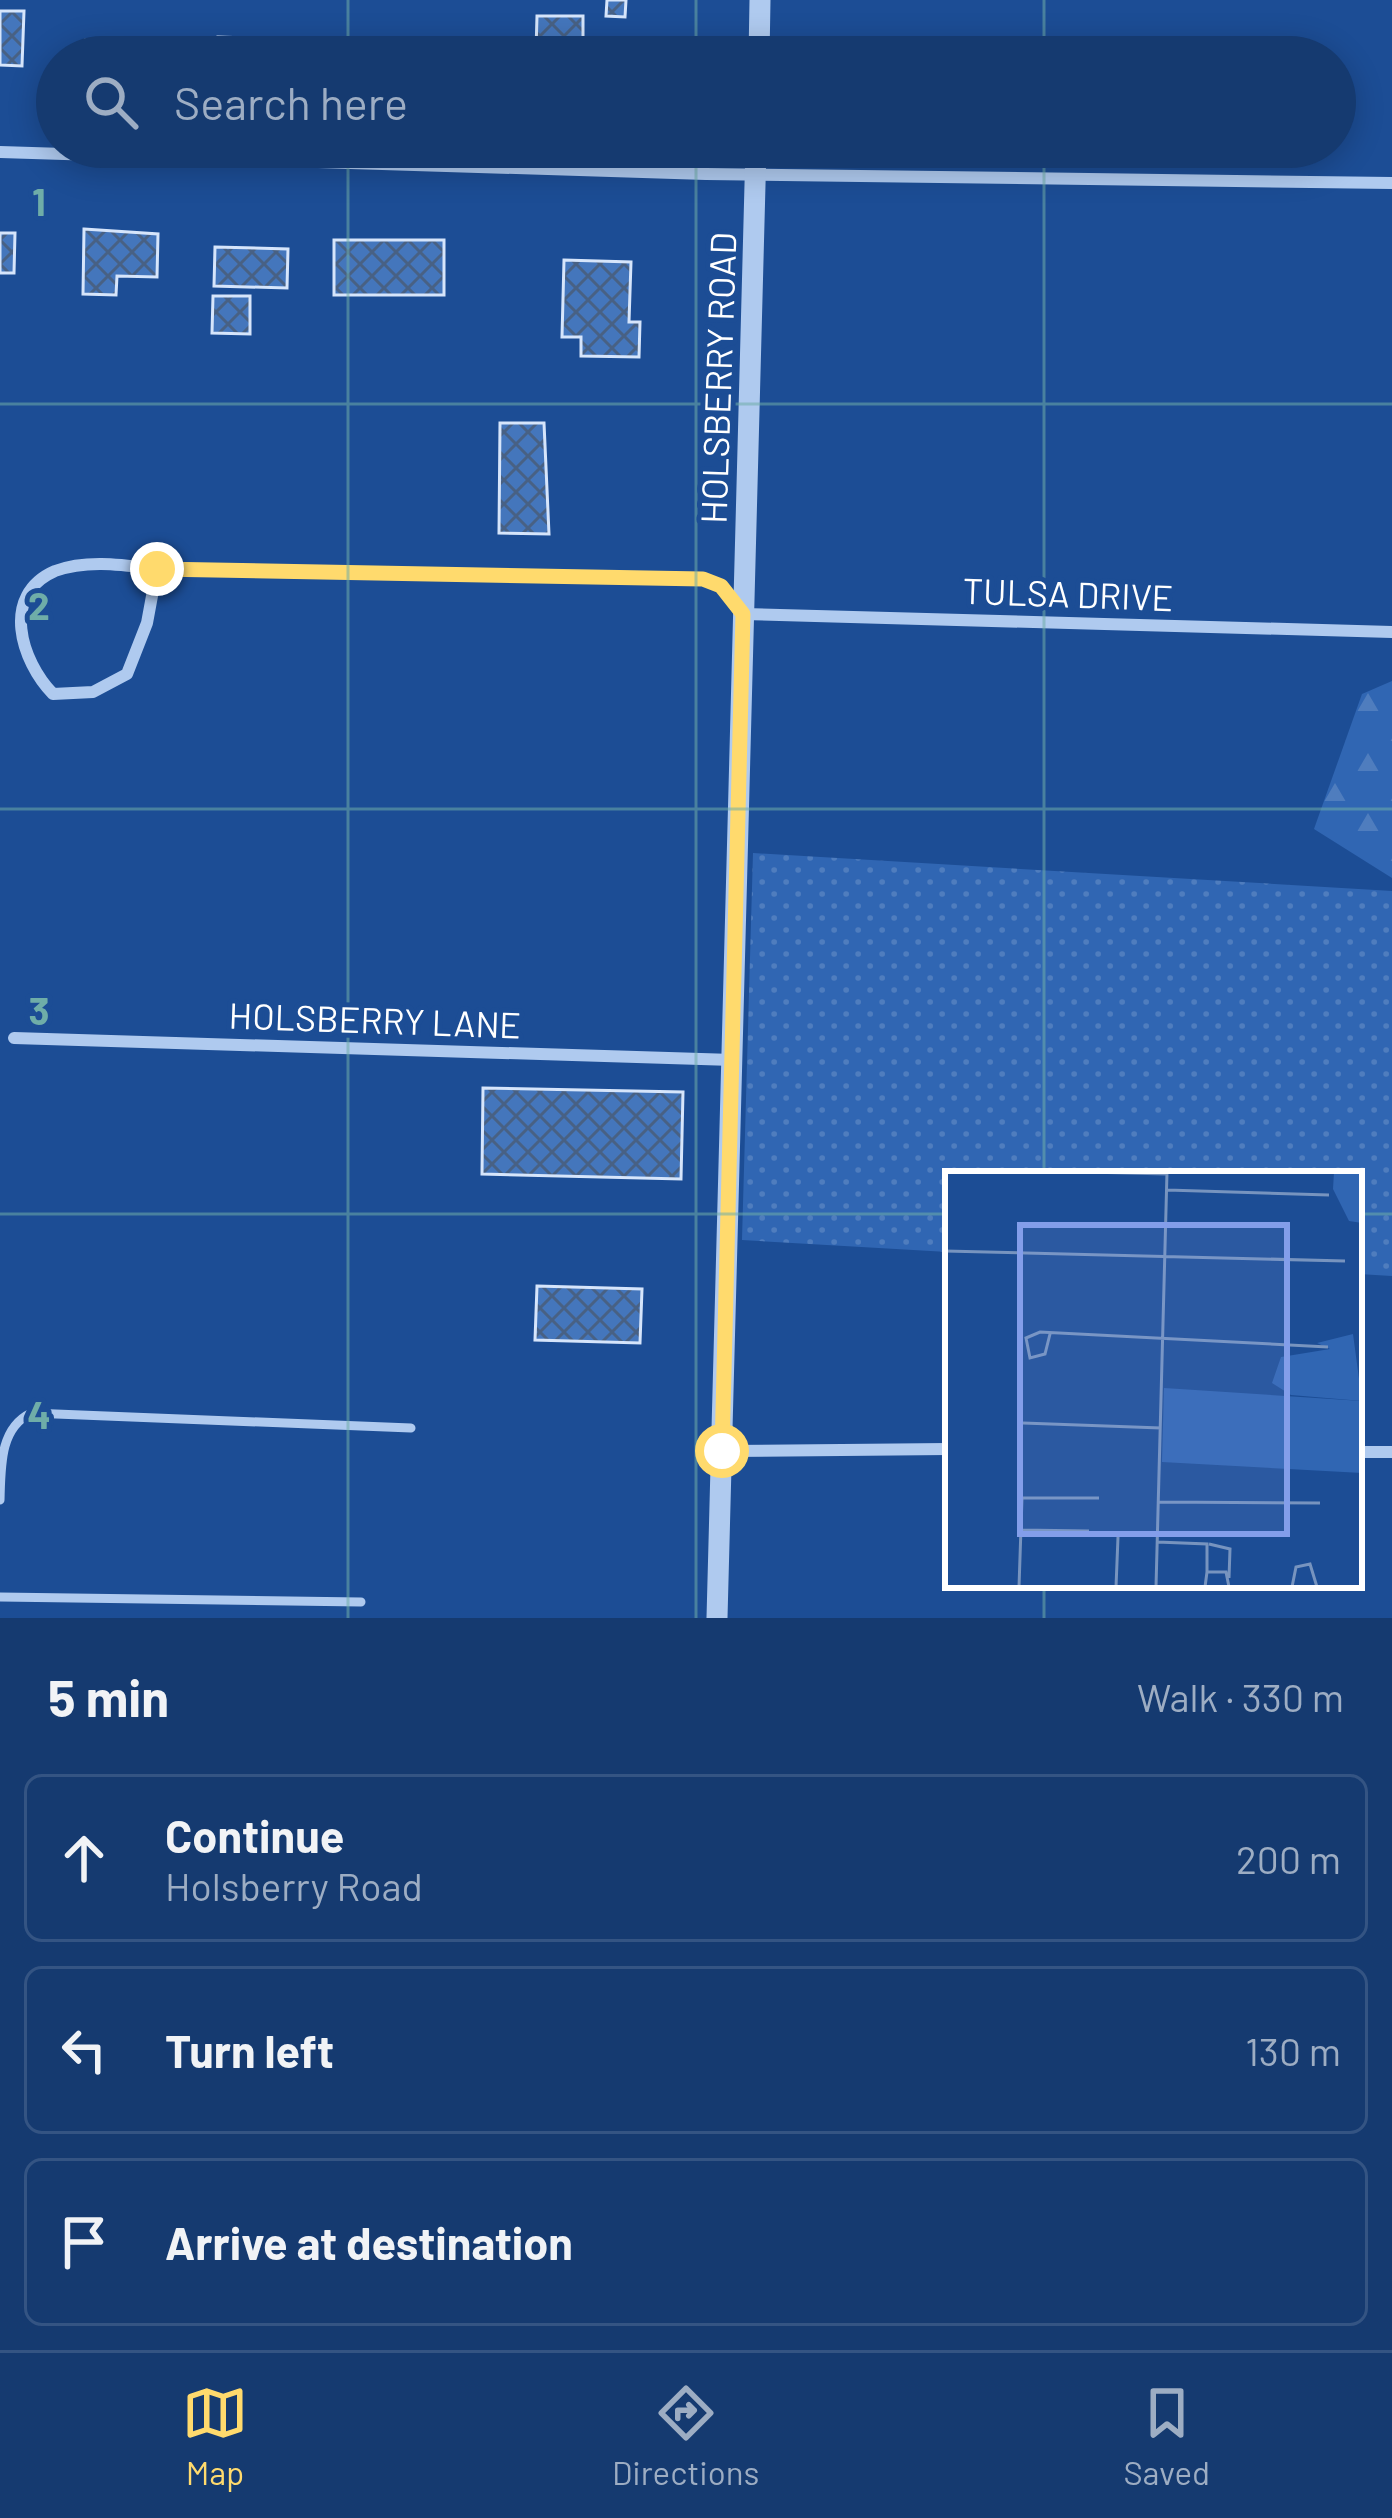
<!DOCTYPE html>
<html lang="en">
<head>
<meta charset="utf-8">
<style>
	body { margin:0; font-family:Barlow,sans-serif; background:#224578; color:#f1f3f6 }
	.stop { position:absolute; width:36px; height:36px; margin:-27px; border:9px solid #ffda6d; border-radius:50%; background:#fff }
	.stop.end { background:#ffda6d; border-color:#fff; box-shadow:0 3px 12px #0008 }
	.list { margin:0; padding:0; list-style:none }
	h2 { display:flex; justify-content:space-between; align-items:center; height:156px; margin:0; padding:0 48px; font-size:51px }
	h2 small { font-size:39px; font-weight:400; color:#9dadc3 }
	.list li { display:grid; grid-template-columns:78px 1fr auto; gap:36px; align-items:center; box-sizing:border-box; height:168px; margin:0 24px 24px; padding:0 24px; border:3px solid #345483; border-radius:18px }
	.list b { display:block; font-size:45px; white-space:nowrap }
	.list p { margin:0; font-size:39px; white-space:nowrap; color:#9dadc3 }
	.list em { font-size:39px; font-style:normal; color:#9dadc3 }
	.icon { flex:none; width:66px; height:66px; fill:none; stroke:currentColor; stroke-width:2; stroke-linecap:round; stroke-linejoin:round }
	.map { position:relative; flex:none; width:1392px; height:1618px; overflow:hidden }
	.search { position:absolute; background:#153a70; box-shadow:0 6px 30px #0003; left:36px; right:36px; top:36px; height:132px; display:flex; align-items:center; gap:30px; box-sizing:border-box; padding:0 42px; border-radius:66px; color:#9dadc3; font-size:45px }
	.sheet { height:732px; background:#153a70 }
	nav { display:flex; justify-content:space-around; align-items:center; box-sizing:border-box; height:168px; border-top:3px solid #345483; background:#153a70; font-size:33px; color:#9dadc3 }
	nav a { display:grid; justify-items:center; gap:6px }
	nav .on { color:#ffda6d }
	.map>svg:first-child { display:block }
</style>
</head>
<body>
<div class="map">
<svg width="1392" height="1618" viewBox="0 0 1392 1618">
	<defs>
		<pattern id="grass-dots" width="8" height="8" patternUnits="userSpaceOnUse" patternTransform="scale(3)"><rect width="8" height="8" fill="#3066b3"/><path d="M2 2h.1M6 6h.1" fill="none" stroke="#4f7dbe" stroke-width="1.8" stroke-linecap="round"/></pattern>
		<pattern id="forest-firs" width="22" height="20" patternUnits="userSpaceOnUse" patternTransform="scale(3)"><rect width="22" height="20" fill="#3066b3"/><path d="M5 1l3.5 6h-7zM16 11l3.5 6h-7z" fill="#4f7dbe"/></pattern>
		<pattern id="building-cross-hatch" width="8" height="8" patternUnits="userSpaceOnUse" patternTransform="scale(3)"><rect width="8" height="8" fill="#4476bc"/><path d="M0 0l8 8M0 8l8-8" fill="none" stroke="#486184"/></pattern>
	</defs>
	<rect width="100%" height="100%" fill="#1c4d95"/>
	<path fill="url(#grass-dots)" d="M753,853L1392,891V1276L1359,1274V1174H948V1252L742,1240Z"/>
	<path fill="url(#forest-firs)" d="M1392,681V878L1314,829L1362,694Z"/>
	<g fill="url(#building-cross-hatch)" stroke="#d6e5fb" stroke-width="3">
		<path d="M607,0H626L625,17L606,16Z"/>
		<path d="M0,11H24L22,66L0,65Z"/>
		<path d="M537,16H583V52L536,51Z"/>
		<path d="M218,37L310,40L309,57H218Z"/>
		<rect x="608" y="38" width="81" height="19"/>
		<path d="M86,40L159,41V57H86Z"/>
		<path d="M84,229L158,234L157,277L117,276L116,295L83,294Z"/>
		<path d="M0,233H15L14,273H0Z"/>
		<rect x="334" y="240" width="110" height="55"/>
		<path d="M215,247L288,249L287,288L214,286Z"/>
		<path d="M564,260L631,262L629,322H640L639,357L581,356V337H562Z"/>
		<path d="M213,296H250V334L212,333Z"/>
		<path d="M500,423H544L549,534L499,533Z"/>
		<path d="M483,1088L683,1092L681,1179L482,1174Z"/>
		<path d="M537,1286L642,1289L640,1343L535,1340Z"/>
	</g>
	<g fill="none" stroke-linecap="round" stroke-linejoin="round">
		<g stroke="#afcaef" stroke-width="9">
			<path d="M0,1500C1,1465 0,1428 31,1413L411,1428"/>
			<path d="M0,1597L361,1602"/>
		</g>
		<g stroke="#afcaef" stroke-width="12">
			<path d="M0,152L706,174L1392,183"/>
			<path d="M157,569L147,623L127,674L93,692L53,694C21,661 0,595 55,571C87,559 124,565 157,569L703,579L721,586L743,614L1392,632"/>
			<path d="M14,1038L733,1060"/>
			<path d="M722,1451L948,1449"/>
			<path d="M1359,1452H1392"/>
		</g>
		<g stroke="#afcaef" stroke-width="21">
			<path d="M759,57L760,0"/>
			<path d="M717,1618L756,147"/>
		</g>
	</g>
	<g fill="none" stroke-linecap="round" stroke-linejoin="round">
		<path stroke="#ffda6d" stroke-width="15" d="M157,569L703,579L721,586L743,614L722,1451"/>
	</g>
	<path fill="none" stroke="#6fada8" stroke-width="3" stroke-opacity="0.55" d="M348,0V57M696,0V57M1044,0V57M348,147V1618M696,147V1618M1044,147V1174M0,404H1392M0,809H1392M0,1214H948M1359,1214H1392M1044,1585V1618"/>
	<g text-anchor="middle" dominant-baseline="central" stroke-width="10" stroke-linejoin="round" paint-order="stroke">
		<g font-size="36" fill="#fff" stroke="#1c4d95">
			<text transform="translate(717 378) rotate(-88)">HOLSBERRY ROAD</text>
			<text transform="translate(1068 593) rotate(2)">TULSA DRIVE</text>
			<text transform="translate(375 1019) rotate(2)">HOLSBERRY LANE</text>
		</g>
	</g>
	<g transform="translate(945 1171)">
		<rect width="417" height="417" fill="#1c4d95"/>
		<path d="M219,217L417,230V302L217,291Z" fill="#3066b3"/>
		<path d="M389,1H417V52L404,50L388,18ZM408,163L417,230L346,224L327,212L336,186L385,178L372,172Z" fill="#3066b3"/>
		<path fill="none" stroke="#7794bf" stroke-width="3" d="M142,1L222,3M222,19L384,24M0,80L400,90M105,163L100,183L85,187L81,167L95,161L383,176M78,252L216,257M213,331L375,332M75,359L144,360M212,371L262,373V401M264,373L285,378L284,407M74,416L77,327H154M171,416L173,366M211,416L222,1M260,416L262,401H281L284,416M347,416L351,396L365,393L372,416"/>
		<path fill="#839eea" fill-opacity="0.15" stroke="#839eea" stroke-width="6" d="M75,54H342V363H75Z"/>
		<rect width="417" height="417" fill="none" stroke="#fff" stroke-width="6"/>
	</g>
	<g font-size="39" text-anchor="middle" font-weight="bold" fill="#6fada8" stroke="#1c4d95" stroke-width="10" stroke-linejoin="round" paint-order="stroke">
		<text x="39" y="216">1</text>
		<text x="39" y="620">2</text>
		<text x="39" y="1025">3</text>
		<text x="39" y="1429">4</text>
	</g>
</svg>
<div class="stop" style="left:722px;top:1451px"></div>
<div class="stop end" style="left:157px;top:569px"></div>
<div class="search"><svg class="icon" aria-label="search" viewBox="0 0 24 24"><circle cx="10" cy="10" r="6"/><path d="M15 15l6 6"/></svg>Search here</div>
</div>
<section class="sheet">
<h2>5 min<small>Walk · 330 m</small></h2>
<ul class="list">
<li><svg class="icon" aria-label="ahead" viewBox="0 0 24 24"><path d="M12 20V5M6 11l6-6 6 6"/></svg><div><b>Continue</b><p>Holsberry Road</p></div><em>200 m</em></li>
<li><svg class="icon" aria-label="left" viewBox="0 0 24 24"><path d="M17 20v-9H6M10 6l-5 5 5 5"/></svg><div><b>Turn left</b></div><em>130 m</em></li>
<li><svg class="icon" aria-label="arrive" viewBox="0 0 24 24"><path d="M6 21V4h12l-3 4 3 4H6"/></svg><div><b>Arrive at destination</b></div></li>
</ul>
</section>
<nav>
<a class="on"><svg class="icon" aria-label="map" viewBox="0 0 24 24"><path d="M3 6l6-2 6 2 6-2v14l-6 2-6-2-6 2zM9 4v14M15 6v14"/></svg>Map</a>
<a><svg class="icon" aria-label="directions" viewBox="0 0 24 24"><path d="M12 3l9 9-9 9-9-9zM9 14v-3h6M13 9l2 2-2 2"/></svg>Directions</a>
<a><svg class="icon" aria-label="saved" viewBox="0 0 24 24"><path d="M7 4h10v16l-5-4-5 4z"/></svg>Saved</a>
</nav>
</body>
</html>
